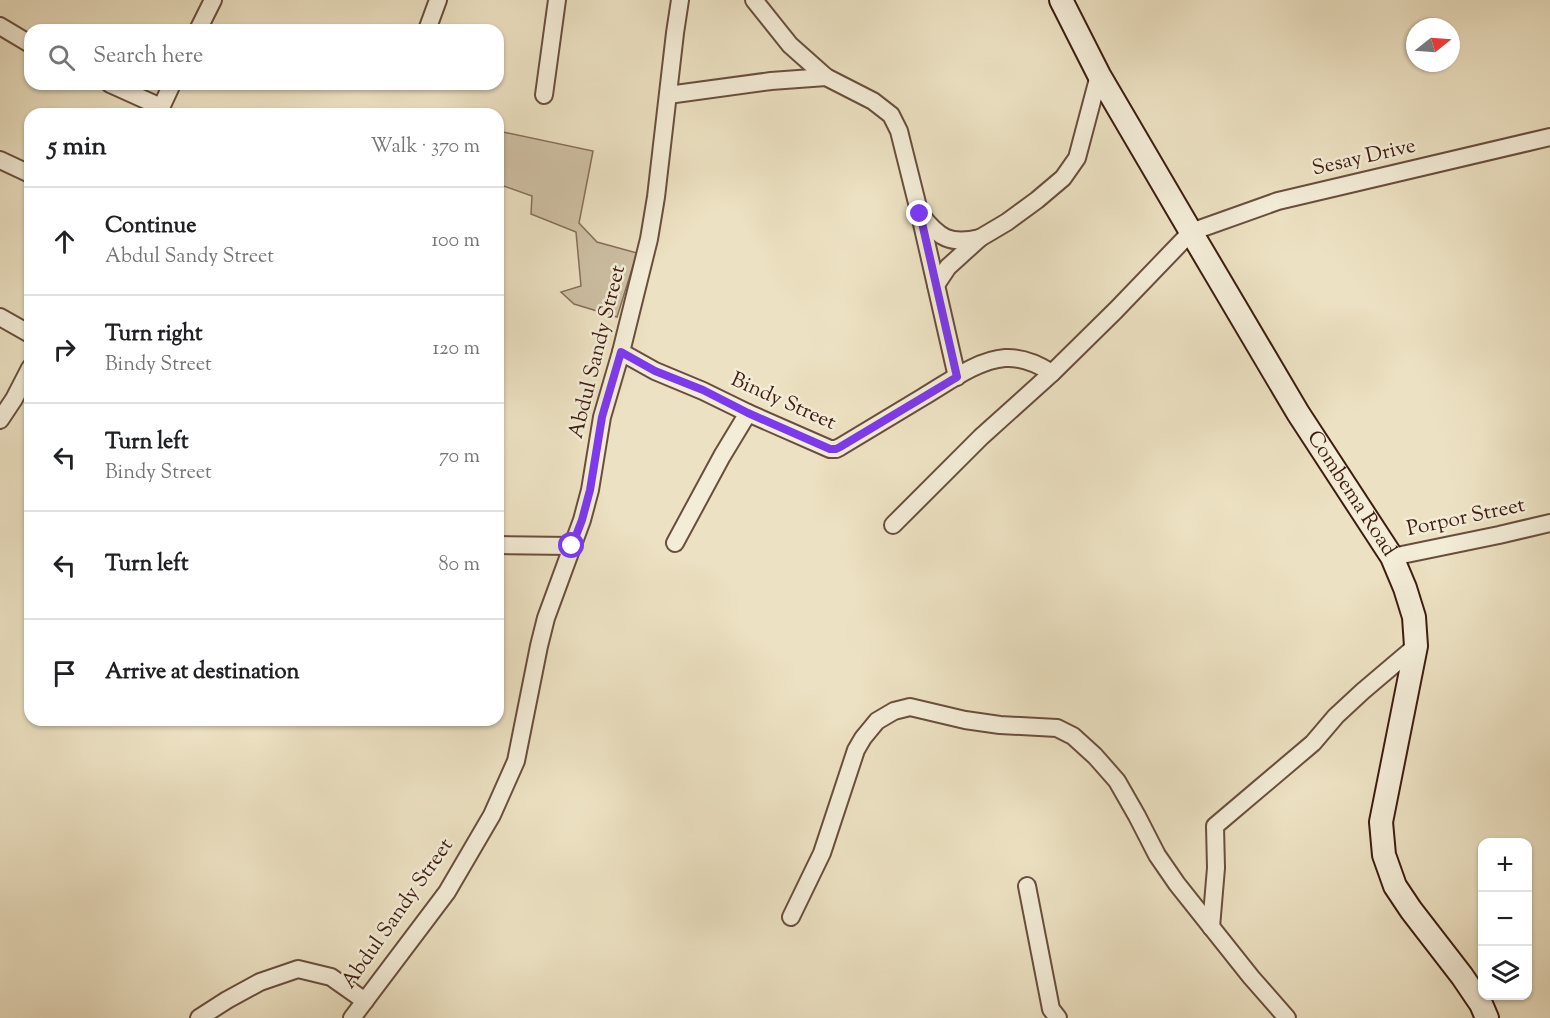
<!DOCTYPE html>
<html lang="en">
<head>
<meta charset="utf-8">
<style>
	body { margin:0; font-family:"Sorts Mill Goudy",serif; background:#f6f6f6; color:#202124 }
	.controls { position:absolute; right:18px; bottom:18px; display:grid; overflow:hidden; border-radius:12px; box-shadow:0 2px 4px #0004 }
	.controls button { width:54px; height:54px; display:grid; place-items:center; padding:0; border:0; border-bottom:2px solid #e0e0e0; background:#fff; color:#202124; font:30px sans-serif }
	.compass { position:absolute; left:1406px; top:18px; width:54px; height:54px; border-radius:50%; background:#fff; box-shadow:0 2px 4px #0004; rotate:73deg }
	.stop { position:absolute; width:18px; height:18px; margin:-14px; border:4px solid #7c3aed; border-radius:50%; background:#fff }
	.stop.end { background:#7c3aed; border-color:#fff; box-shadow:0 2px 6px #0008 }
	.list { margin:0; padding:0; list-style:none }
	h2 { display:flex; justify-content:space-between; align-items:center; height:78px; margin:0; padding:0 24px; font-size:26px }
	h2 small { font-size:20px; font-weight:400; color:#757577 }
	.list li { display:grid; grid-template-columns:39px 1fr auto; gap:18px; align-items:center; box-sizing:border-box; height:108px; padding:0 24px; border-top:2px solid #e0e0e0 }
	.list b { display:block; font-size:22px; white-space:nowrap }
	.list p { margin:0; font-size:20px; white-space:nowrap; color:#757577 }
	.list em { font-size:20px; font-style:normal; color:#757577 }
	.icon { flex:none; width:33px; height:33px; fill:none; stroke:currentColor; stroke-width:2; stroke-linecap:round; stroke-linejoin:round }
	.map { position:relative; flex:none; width:1550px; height:1018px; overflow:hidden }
	.search { position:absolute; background:#fff; box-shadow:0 2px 4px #0004; left:24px; top:24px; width:480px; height:66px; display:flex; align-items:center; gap:15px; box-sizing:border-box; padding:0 21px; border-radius:18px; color:#757577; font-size:22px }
	.panel { position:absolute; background:#fff; box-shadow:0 2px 4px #0004; left:24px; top:108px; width:480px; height:618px; border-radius:18px }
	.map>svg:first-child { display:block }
</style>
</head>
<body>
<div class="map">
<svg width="1550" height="1018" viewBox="0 0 1550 1018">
	<rect width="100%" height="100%" fill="#ece1c2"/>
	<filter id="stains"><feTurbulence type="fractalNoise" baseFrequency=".00333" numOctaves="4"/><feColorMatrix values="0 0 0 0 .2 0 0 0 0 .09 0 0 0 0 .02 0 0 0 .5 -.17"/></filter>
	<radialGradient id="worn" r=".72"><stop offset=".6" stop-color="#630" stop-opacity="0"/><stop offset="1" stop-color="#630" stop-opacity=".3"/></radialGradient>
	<path fill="#cec0a4" stroke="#866e5a" stroke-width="1.5" d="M498,131L593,151L579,223L597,242L637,253L617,317L574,304L561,292L581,286L576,232L531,214L532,196L498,184Z"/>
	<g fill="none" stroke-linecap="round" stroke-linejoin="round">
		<g stroke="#6a4e3d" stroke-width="20">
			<g id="street">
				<path d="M754,0L790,45L826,77L873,101L891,115L899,131L920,215L957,377"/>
				<path d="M0,26L30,44"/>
				<path d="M198,30L213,0"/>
				<path d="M427,30L438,0"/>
				<path d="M110,84L161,107"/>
				<path d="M544,95L557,0"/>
				<path d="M668,95L771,81L826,77"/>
				<path d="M158,114L172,84"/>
				<path d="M0,160L30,174"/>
				<path d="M921,215C939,238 950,245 980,238"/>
				<path d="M936,285L948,267L980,238L1007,222L1037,200L1063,178L1077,158L1099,75"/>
				<path d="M0,317L30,334"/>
				<path d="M621,352L655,371L703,391L748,413L830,449H836L840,447C868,430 895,414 923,397C947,383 977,360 1005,358C1023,357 1038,364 1052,373"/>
				<path d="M0,420L14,399L30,368"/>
				<path d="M893,525L981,437L1052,373L1116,310L1191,232L1278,201L1550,137"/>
				<path d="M675,543L722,456L748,413"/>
				<path d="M498,545L572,546"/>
				<path d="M1392,557L1499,535L1550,523"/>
				<path d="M1027,886L1051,1009L1058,1018"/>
				<path d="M791,917L822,853L856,750L863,738L877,721L894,711L910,707L965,720L1000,725L1057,728L1073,736L1095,756L1117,781L1137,816L1157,855L1177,884L1251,977L1287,1018"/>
				<path d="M1211,927L1216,868L1215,826L1313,743L1336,716L1363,691L1416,646"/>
				<path d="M199,1018L227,1000L260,982L298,969L331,977L365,1001"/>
				<path d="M352,1018L447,892L492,815L516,761L539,646L546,618L582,520L590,490L602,417L621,352L649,239L656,197L675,33L680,0"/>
			</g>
		</g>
		<g stroke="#3e1d11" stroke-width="26">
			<g id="secondary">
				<path id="s1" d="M1061,0L1099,75L1191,232L1298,413L1392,557L1405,588L1414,617L1416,646L1381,822L1384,855L1395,886L1411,910L1462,976L1481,1004L1487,1018"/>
			</g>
		</g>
		<use href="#street" stroke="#f3ecd7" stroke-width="16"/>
		<use href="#secondary" stroke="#f3ecd7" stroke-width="22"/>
	</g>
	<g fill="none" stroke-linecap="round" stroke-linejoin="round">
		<path stroke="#7c3aed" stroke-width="8" d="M572,546L582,520L590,490L602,417L621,352L655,371L703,390L748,413L830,449H836L840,447L957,377L920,214"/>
	</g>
	<g text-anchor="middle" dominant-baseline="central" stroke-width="5" stroke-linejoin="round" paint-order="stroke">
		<g font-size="21" fill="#3e1d11" stroke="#f3ecd7">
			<text transform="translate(1364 158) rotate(-13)">Sesay Drive</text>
			<text transform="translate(598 352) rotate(-76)">Abdul Sandy Street</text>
			<text transform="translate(783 402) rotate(24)">Bindy Street</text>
			<text stroke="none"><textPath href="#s1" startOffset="573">Combema Road</textPath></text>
			<text transform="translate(1466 518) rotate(-12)">Porpor Street</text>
			<text transform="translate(398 914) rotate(-55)">Abdul Sandy Street</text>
		</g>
	</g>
	<rect width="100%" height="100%" filter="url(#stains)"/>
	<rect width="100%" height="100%" fill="url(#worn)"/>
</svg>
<div class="controls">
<button>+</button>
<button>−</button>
<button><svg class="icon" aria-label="layers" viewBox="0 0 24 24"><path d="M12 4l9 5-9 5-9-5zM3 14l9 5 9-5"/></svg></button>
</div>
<svg class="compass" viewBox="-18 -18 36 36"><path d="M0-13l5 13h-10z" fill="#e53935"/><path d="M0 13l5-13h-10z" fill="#757577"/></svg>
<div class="stop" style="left:572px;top:546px"></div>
<div class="stop end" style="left:920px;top:214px"></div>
<div class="search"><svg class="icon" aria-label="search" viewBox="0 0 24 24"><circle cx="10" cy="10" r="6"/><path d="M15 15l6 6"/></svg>Search here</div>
<section class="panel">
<h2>5 min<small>Walk · 370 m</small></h2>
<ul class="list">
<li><svg class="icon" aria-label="ahead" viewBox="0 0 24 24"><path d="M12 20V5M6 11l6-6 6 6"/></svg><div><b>Continue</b><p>Abdul Sandy Street</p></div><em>100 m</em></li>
<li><svg class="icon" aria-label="right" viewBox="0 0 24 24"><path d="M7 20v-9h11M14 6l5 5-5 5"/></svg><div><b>Turn right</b><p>Bindy Street</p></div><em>120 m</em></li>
<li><svg class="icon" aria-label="left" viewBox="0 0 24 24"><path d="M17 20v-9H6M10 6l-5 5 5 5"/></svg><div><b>Turn left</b><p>Bindy Street</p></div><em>70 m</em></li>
<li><svg class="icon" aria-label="left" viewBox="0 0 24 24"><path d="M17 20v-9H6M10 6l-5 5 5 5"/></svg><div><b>Turn left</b></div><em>80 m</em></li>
<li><svg class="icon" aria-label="arrive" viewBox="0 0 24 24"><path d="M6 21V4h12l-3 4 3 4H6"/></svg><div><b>Arrive at destination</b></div></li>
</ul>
</section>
</div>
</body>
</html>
